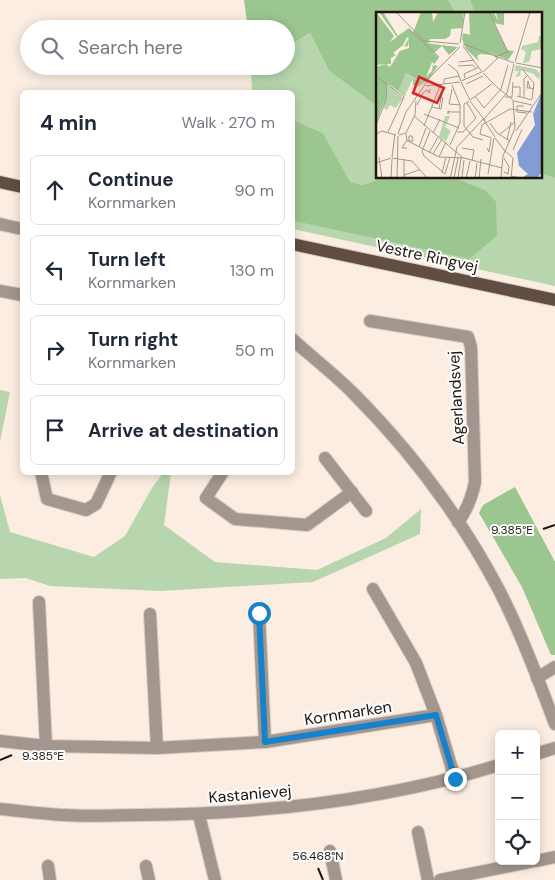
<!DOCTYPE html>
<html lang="en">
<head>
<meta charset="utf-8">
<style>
	body { margin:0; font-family:"DM Sans",sans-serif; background:#f2f2f3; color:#1f2937 }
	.controls { position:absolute; right:15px; bottom:15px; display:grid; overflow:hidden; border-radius:8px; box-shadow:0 2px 12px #0003 }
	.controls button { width:45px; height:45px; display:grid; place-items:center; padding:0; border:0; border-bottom:1px solid #e0e1e3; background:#fff; color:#1f2937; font:25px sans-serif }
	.stop { position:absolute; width:15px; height:15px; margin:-11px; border:4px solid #1781cb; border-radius:50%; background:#fff }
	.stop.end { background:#1781cb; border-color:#fff; box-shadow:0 1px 5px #0008 }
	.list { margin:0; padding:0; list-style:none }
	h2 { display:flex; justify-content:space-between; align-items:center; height:65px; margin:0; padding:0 20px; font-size:21px }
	h2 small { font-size:16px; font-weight:400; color:#747a83 }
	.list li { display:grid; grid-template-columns:32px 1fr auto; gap:15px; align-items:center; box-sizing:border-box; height:70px; margin:0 10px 10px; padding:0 10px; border:1px solid #e0e1e3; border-radius:8px }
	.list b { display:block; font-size:19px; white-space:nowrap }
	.list p { margin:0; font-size:16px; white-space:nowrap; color:#747a83 }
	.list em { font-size:16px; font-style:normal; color:#747a83 }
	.icon { flex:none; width:28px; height:28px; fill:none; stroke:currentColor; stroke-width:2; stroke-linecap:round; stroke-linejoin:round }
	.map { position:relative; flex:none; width:555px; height:880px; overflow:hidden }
	.search { position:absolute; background:#fff; box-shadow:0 2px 12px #0003; left:20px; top:20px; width:275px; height:55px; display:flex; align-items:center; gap:12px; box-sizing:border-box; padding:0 18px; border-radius:28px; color:#747a83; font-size:19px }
	.panel { position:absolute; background:#fff; box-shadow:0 2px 12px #0003; left:20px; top:90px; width:275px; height:385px; border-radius:8px }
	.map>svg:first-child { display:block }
</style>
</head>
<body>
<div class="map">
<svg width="555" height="880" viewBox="0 0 555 880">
	<rect width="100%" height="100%" fill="#fbede1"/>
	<g fill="#b7d6ad">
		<path d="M448,0H470L475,14H457Z"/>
		<path d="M310,33L329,71L377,106L378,178H382L363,185L349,182L323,133L293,120L292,92H252L251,66H286V47Z"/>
		<path d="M541,174L555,178V286L293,229V221L469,259L485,190L455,178H541Z"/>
		<path d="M0,390L10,392L0,442Z"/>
		<path d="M163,473H171L164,525L215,562L317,570L386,538L421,509L420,534L313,582L160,591L50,586L26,578L0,579V495L10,532L94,557L125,536L152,488Z"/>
	</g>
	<g fill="#9cc690">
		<path d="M244,0H448L457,14H378L377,106L329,71L310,33L286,47V29H248Z"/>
		<path d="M470,0H555V178L541,174V14H475Z"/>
		<path d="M293,120L323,133L350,182L363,185L382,178H455L485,190L496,202L497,236L469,259L293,221Z"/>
		<path d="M515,487L555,562V655H551L522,587L479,513L483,505Z"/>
	</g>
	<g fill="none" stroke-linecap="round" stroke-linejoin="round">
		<g stroke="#d8cbbf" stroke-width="14">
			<g id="minor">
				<path d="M0,224L22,229"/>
				<path d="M0,291L22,295"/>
				<path d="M370,321L468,337L471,347L475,482C472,497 468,509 458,522"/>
				<path d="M292,339C312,357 334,374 352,392C410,450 461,518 499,590C521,633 538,679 555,724"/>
				<path d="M325,458L366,511"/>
				<path d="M41,472L47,499L86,510L96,504L111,472"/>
				<path d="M223,472L206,498L235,519L307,525L352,492"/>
				<path d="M373,589L416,663L436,715L455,779"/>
				<path d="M39,602L46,746"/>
				<path d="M259,613L265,742"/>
				<path d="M150,614L157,748"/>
				<path d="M537,678L555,667"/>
				<path d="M0,741L46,746L157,748L265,742L436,715"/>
				<path d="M536,754L555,748"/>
				<path d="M0,809C21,811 43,814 64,815C89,817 115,815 140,815C260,814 383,801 499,765"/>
				<path d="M199,815L215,880"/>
				<path d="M418,832L428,880"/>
				<path d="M330,851L336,880"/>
				<path d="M536,861L555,857"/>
				<path d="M48,866L50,880"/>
				<path d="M146,866L149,880"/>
				<path d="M440,880L534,861"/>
			</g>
		</g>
		<g stroke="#d8cbbf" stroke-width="14">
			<g id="major">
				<path d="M0,182L22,187"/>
				<path d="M292,244L555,300"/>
			</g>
		</g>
		<use href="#minor" stroke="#a2968f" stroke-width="12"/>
		<use href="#major" stroke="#614d41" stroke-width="12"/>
	</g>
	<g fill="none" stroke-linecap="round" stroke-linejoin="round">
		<path stroke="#1781cb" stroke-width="6" d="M259,613L265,742L436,715L455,779"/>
	</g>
	<path fill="none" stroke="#1f170f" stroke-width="2" d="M543,529L555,525M0,760L12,755M318,868L323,880"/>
	<g text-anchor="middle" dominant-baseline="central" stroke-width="4" stroke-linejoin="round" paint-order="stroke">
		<g font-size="16" fill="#1f170f" stroke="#fdfdfd">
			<text transform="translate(427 256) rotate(12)">Vestre Ringvej</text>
			<text transform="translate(456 398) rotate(-93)">Agerlandsvej</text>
			<text transform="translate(348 713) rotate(-9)">Kornmarken</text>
			<text transform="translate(250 794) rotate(-5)">Kastanievej</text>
		</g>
	</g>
	<g transform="translate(376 12)">
		<rect width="166" height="166" fill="#fbede1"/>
		<path d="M163,24H166V37L156,39L153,50L147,51L150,40L145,37L146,34L162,30ZM140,53L159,57L164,61L163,68L158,62L145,58L144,64L139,65L143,59H139L137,65ZM30,61L41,68H52L42,75L37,67L29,83L23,78ZM10,74L16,75L27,86L20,96L14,93L11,98L7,95ZM69,104H74L69,115L75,119L70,129L63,125Z" fill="#b7d6ad"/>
		<path d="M0,0L18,24L14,30L21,25L3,0H7L22,24L33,16L37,21L45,0H56L57,10L62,0H88L86,16L75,17L74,24L69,27H54L52,31L56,32L82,35L73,43L66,34L58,41L63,46L58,52L56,50L50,65L56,59L57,53L62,54L52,68L44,67L41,74L37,73V67L42,68L30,61L23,78L30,83L29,84L11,71L9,87L0,112V55L10,52L0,53ZM31,25L33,26L28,35L32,34L33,28V36L24,39L14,55L10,52H15V46L20,43L17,41L27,33ZM93,0H118L122,9L120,0H128V13L118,11L131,38L138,39L132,48L109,38L122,44L121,47L117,43L104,42L101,44L103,49L90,37L86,27L87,21L94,23Z" fill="#9cc690" fill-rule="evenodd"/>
		<path d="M166,80V160L161,166H154L147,165L152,162L143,154L141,141L159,113L157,102Z" fill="#829cd4"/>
		<path fill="none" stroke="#a3978d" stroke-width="1" d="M20,0L48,29L83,32M113,0L132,40L121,44M34,18L63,45M84,31L89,0M87,32L138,51M87,34L106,60M83,50L98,48M139,50L154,0M140,51L167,56M72,52L81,59L85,69M82,54L97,53L100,57M146,57L158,71L156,87M107,60L123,45M107,61L123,77M0,64L28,85L12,120M89,66L88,62L103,55M85,69L106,60M85,70L94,88M68,71V67L83,64M90,72L107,64M50,74L84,70M137,75H144V85M122,76L137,88L139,116L127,144L125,165M154,76L152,69L151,76H154L158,77M76,77L73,92L84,93M99,84L108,96L125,77L132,53M141,84L156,88M129,85H136L137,70M148,85V67L152,63M94,88L116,72M93,89L88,92V114L97,125L107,128M94,89L107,106M138,89L156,93M41,93L47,81L51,78L53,81L54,77M148,94H141V100L151,101M56,95L65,97L67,86L62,85M63,97L67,75M73,100L72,102V99L75,100H84M48,102L83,116M38,104L87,146M107,107L119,125M108,107L131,81L138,52M114,111L121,121L134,129M0,113L10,88L11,71M48,114L64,74M54,119L46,139L48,144L69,162L74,145M96,119L108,106L109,109M140,119L167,79M81,120H87L100,106L91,91M57,121L64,107M0,122L6,119L20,123M22,122L30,100L55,64L84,35M30,122L31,128L26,136H31M23,123L30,121L39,103L40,89M123,123L139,110M33,124H36L37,129H33ZM116,126L104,122L106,113L134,97L156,100M119,126L128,138M30,128L63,145L88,146L126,156M131,128L135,110M74,133L84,111V93L76,73M43,135L50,116M86,136L98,138L96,149M111,136L113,140L115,127M127,137L137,146L135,167M137,138L146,117M53,141L62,125M57,142L66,127M3,145L6,167M16,145L19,122M63,145L70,130M16,146L36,149L52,167M128,146L133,155L132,162L128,160M0,151L15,146M66,161L70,145M112,162L118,126M28,163L43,158M135,164L151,167M86,165L88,148M78,166L82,146M82,166L85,146M15,167L16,147M21,167L22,124M28,167V147M74,167L81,135L98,117M90,167L94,149M99,167L101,151M103,167L105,147"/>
		<path fill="#d62828" fill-opacity="0.15" stroke="#d62828" stroke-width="2.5" d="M43,65L68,76L61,91L37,81Z"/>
		<rect width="166" height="166" fill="none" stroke="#1f170f" stroke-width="2.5"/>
	</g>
	<g font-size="12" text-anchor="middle" fill="#1f170f" stroke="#fdfdfd" stroke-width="4" stroke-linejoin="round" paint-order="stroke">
		<text x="512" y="534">9.385°E</text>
		<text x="43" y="760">9.385°E</text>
		<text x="318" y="860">56.468°N</text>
	</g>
</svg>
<div class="controls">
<button>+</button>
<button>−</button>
<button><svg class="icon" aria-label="locate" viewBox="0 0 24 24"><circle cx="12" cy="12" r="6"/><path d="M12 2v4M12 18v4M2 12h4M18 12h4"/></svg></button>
</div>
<div class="stop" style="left:259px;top:613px"></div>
<div class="stop end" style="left:455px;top:779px"></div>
<div class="search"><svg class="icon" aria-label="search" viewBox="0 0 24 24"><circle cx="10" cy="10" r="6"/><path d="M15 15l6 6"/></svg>Search here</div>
<section class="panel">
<h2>4 min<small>Walk · 270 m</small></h2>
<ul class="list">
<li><svg class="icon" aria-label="ahead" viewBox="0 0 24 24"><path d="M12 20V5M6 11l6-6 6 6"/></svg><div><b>Continue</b><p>Kornmarken</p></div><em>90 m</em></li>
<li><svg class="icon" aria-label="left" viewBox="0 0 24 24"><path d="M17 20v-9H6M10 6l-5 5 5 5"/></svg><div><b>Turn left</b><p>Kornmarken</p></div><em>130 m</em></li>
<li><svg class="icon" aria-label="right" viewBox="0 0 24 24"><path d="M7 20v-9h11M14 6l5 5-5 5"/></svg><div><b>Turn right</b><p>Kornmarken</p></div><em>50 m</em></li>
<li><svg class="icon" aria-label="arrive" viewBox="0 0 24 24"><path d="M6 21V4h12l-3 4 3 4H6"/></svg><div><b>Arrive at destination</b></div></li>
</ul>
</section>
</div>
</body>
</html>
